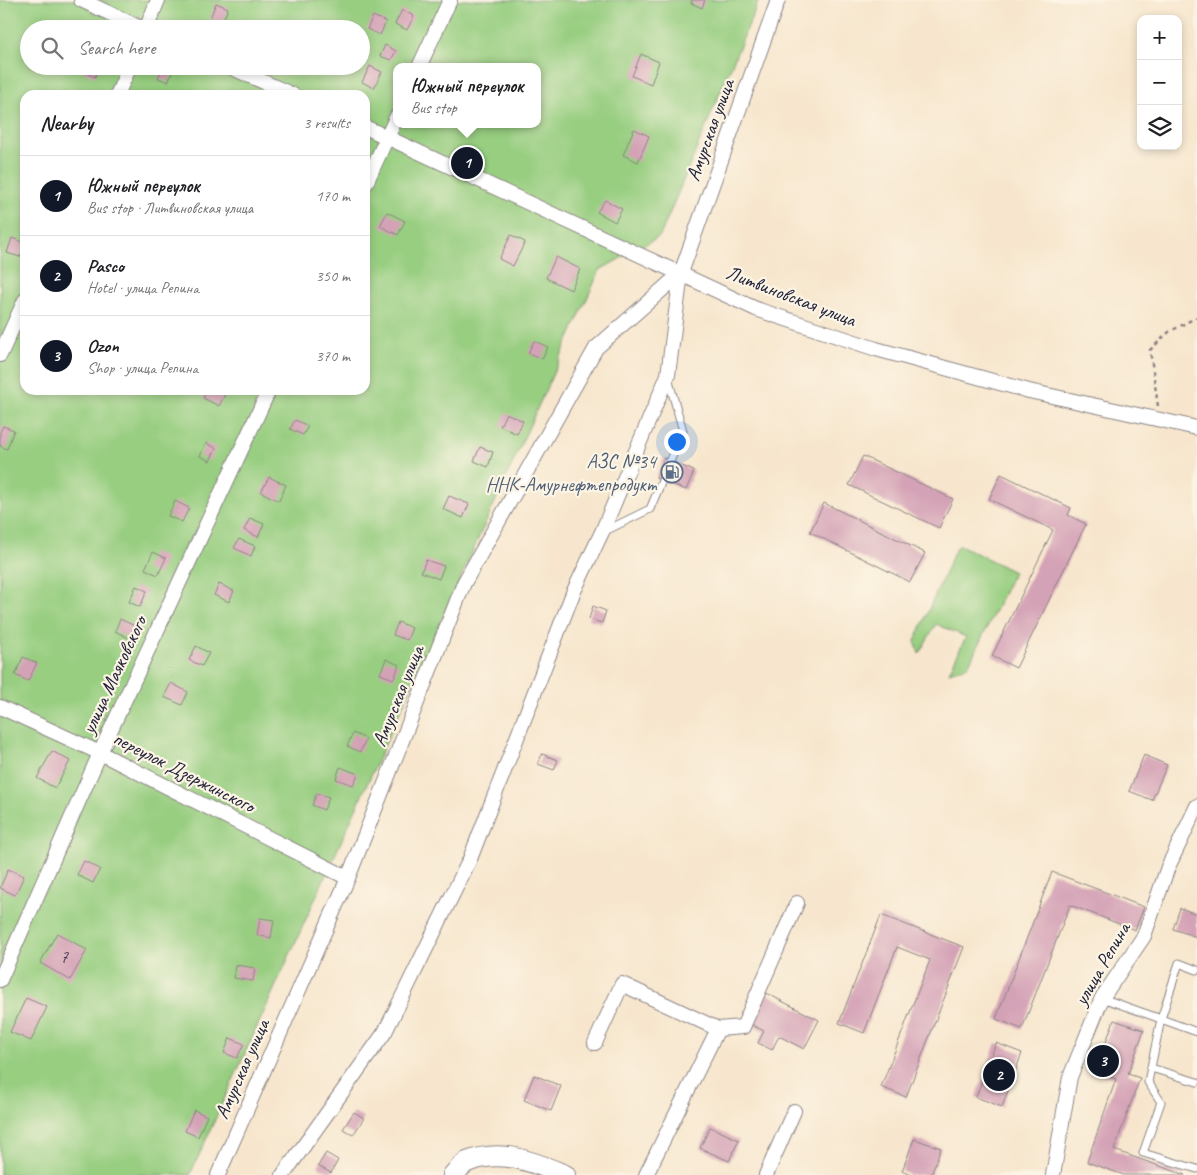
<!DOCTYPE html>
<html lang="en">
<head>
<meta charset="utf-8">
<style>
	body { margin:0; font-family:Caveat,sans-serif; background:#f6f6f6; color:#202124 }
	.controls { position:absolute; right:15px; top:15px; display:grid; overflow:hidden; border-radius:10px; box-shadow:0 2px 8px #0003 }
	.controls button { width:45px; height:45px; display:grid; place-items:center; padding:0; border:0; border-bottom:1px solid #e0e0e0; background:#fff; color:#202124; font:25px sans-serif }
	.you { position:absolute; left:676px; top:441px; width:18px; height:18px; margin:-12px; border:4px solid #fff; border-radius:50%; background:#1a73e8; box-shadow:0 0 0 8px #1a73e833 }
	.badge { display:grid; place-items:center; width:32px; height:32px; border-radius:50%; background:#111827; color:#fff; font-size:16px; font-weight:700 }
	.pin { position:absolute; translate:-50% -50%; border:2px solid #fff; box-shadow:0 1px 5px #0006 }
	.popup { position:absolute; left:393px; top:63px; width:148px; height:65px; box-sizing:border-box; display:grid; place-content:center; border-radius:10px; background:#fff; filter:drop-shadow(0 1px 4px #0005); font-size:16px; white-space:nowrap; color:#757577 }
	.popup b { font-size:19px; color:#202124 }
	.popup::after { content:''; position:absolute; left:50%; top:100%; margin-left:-10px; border:10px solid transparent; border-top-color:#fff }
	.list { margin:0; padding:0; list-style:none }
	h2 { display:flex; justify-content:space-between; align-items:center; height:65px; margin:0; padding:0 20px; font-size:21px }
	h2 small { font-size:16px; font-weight:400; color:#757577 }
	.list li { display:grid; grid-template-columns:32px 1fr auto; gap:15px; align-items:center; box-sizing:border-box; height:80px; padding:0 20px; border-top:1px solid #e0e0e0 }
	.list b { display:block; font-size:19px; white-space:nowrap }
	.list p { margin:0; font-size:16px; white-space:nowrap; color:#757577 }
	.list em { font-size:16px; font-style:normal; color:#757577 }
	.icon { flex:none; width:28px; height:28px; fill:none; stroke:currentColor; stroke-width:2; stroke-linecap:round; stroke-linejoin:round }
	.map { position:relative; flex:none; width:1197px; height:1175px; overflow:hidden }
	.search { position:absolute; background:#fff; box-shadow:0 2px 8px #0003; left:20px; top:20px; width:350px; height:55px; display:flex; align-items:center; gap:12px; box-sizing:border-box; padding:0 18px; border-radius:28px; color:#757577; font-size:19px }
	.panel { position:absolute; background:#fff; box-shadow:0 2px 8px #0003; left:20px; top:90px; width:350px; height:305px; border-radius:15px }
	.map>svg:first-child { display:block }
</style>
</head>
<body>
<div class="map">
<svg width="1197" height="1175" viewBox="0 0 1197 1175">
	<rect width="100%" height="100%" fill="#fcf5e5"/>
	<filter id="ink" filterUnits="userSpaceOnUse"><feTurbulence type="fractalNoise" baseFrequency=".02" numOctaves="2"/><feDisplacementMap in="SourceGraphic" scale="10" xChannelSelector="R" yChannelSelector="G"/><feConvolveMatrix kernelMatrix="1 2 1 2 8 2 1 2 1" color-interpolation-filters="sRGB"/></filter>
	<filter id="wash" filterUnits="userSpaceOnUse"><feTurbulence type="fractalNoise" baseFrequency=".0096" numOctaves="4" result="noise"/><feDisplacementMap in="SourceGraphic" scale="20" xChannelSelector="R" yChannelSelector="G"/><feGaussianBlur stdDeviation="1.12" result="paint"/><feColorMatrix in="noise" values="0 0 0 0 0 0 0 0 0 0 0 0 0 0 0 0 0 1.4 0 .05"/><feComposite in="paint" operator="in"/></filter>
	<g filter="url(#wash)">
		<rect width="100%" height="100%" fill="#f7e6cd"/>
		<g fill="#97ce80" stroke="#5c785e" fill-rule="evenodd">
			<path d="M0,0H759L660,236L600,270L190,1175H0ZM29,29H361V66H29ZM397,67H537V124H397ZM25,95H365V390H25Z"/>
			<path d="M960,545L1014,572L968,666L949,672L966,637L936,624L919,654L915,641L956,548Z"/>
		</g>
		<g id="blocks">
			<g fill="#d4a2b6">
				<path d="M692,0H705L702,8L691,3Z"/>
				<path d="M216,3L228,8L222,23L210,18Z"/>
				<path d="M402,10L414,16L407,30L395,24Z"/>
				<path d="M373,16L386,22L380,35L367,29Z"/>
				<path d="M385,45L396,51L391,60L380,56Z"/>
				<path d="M641,54L659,62L651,84L632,76Z"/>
				<path d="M80,66H99L95,77L79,70Z"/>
				<path d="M163,66L174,68L168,82L158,78Z"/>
				<path d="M370,66L382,72L374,88L362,82Z"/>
				<path d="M634,129L649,136L638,162L623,155Z"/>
				<path d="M605,200L622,209L615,222L597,212Z"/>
				<path d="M387,212L405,221L398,235L380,226Z"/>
				<path d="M511,235L525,242L513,266L499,259Z"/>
				<path d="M12,238L25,243L20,257L7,253Z"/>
				<path d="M556,257L580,269L571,290L546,278Z"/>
				<path d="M534,341L548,347L542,359L528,353Z"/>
				<path d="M207,390H227L219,406L203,398Z"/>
				<path d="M506,413L523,421L517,434L500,426Z"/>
				<path d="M295,420L308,426L303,435L290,429Z"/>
				<path d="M3,426L14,430L7,449L0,446V432Z"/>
				<path d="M206,443L216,448L210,461L200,456Z"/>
				<path d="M480,447L493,452L488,467L474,461Z"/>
				<path d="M863,456L953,499L939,528L849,485Z"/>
				<path d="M664,458L694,471L686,490L656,478Z"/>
				<path d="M1001,474L1071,508L1068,515L1086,524L1016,668L992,656L1053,530L989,499Z"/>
				<path d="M269,477L286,485L279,501L261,492Z"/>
				<path d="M449,496L469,504L463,518L443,509Z"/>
				<path d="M175,501L189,508L182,522L168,516Z"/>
				<path d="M824,503L925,553L910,582L810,532Z"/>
				<path d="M250,518L264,524L258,537L244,530Z"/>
				<path d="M239,539L255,546L251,556L234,548Z"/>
				<path d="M153,552L166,558L158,575L145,569Z"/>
				<path d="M426,560L444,566L439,579L421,572Z"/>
				<path d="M219,584L234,591L229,602L214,595Z"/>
				<path d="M136,586L147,591L140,607L129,602Z"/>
				<path d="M593,606L606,611L602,623L589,619Z"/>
				<path d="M120,619L135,626L129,638L115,631Z"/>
				<path d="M398,622L412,628L407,640L393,635Z"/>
				<path d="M196,646L209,653L202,666L189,660Z"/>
				<path d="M23,657L37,663L28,681L15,675Z"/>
				<path d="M386,659L399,665L394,679L380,674Z"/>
				<path d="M171,683L188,692L182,705L164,697Z"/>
				<path d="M353,733L366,739L360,752L347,746Z"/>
				<path d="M52,751L70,761L55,788L37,778Z"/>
				<path d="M542,754L558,760L554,770L538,764Z"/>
				<path d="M1144,755L1167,765L1152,800L1129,791Z"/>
				<path d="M340,767L358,774L353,785L336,779Z"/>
				<path d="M317,793L329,797L324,810L312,805Z"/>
				<path d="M84,861L100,869L93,883L77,875Z"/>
				<path d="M8,869L24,876L15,895L0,888Z"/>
				<path d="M1052,872L1144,907L1135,930L1070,905L1022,1029L996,1019Z"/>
				<path d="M1180,908L1197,914V937L1173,929Z"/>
				<path d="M881,915L964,947L906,1097L881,1087L930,960L897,947L864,1033L839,1023Z"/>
				<path d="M260,918L274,920L271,938L257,935Z"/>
				<path d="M57,933L87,950L70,980L40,963Z"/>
				<path d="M236,965L255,968L253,981L234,978Z"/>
				<path d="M766,993L819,1020L804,1049L779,1036L772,1050L758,1043L764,1031L750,1024Z"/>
				<path d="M26,998L47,1007L31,1041L10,1032Z"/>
				<path d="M1114,1020L1144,1030L1128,1074L1140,1078L1114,1150L1185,1175H1124L1087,1162L1116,1079L1095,1072Z"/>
				<path d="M230,1038L244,1044L237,1058L224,1053Z"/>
				<path d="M996,1043L1022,1053L1002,1107L976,1097Z"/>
				<path d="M534,1075L561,1086L551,1111L524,1100Z"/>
				<path d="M194,1110L207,1116L198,1137L185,1131Z"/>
				<path d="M354,1112L364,1118L353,1135L343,1129Z"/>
				<path d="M710,1127L739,1140L729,1161L700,1148Z"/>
				<path d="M914,1139L941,1148L931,1175H911L902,1171Z"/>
				<path d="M326,1153L338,1160L331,1173L318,1166Z"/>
			</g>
		</g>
	</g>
	<g filter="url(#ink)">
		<use href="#blocks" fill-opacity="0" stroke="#8c8484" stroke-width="1"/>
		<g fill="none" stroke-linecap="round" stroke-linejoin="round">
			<g stroke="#8c8484" stroke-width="9">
				<g id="service">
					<path d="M603,532L650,509L683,431L668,378"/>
					<path d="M1197,970L1179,963L1161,1019L1197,1032"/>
					<path d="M1102,998L1161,1019L1148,1082L1161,1102L1143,1153L1197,1169"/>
					<path d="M1151,1068L1197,1082"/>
				</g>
			</g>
			<g stroke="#8c8484" stroke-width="16">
				<g id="minor">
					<path d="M81,0L143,29"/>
					<path d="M146,29L158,0"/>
					<path d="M228,66L293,95"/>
					<path d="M419,67L450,0"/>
					<path d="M117,95L130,66"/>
					<path d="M365,127L756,309L876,349L1029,391L1197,428"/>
					<path d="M365,185L397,116"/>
					<path d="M0,355L25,300"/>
					<path d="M0,707L100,753L348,878"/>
					<path d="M0,980L100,753L269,390"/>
					<path d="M718,1029L743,1027L797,903"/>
					<path d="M595,1043L622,984L718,1029L646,1175"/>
					<path d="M218,1175L348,878L464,583L596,348L681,273"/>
					<path d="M283,1175L385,1032L470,859L573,593L602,532L668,375L681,273L778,0"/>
					<path d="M766,1175L794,1111"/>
					<path d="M1053,1175L1070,1077L1102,998L1144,936L1168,867L1197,806"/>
				</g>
			</g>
			<g stroke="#8c8484" stroke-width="22">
				<path id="secondary" d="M453,1175C457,1171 462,1165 467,1162C502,1148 533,1162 565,1175"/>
			</g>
			<path stroke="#8c8484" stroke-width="2.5" stroke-dasharray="4 4" stroke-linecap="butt" d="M1158,406L1150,350L1169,332L1197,317"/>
			<use href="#service" stroke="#fff" stroke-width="7"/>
			<use href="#minor" stroke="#fff" stroke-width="14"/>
			<use href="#secondary" stroke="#fff" stroke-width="20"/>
		</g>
	</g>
	<defs>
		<g id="fuel-ring" transform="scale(1.125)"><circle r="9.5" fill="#fcf5e5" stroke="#5c6f8a" stroke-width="1.5"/><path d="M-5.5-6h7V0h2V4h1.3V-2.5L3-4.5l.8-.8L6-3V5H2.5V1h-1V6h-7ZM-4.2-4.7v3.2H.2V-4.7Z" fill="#5c6f8a"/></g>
	</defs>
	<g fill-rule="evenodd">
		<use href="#fuel-ring" x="672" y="472"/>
	</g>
	<g text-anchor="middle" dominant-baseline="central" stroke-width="4.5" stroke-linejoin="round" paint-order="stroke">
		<g font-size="18" fill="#4e425a">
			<text x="64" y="957">7</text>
		</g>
		<g font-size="20" fill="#22223b" stroke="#fcf5e5">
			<text transform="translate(710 130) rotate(-70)">Амурская улица</text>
			<text transform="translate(791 296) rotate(21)">Литвиновская улица</text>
			<text transform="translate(114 675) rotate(-65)">улица Маяковского</text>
			<text transform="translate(398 696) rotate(-68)">Амурская улица</text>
			<text transform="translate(184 772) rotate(27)">переулок Дзержинского</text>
			<text transform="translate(1102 964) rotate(-60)">улица Репина</text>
			<text transform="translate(242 1069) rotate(-66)">Амурская улица</text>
		</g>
		<g font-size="20" fill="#4e5e75" stroke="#fcf5e5" text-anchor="end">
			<text x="656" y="461">АЗС №34<tspan x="656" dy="23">ННК-Амурнефтепродукт</tspan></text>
		</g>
	</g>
</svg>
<div class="controls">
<button>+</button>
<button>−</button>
<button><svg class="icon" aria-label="layers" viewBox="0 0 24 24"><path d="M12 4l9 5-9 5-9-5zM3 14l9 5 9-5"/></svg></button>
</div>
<div class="you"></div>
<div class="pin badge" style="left:467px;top:163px">1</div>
<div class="popup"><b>Южный переулок</b>Bus stop</div>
<div class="pin badge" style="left:999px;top:1075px">2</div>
<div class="pin badge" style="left:1103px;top:1061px">3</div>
<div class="search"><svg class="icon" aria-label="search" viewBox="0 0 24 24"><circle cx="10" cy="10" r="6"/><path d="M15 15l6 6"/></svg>Search here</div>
<section class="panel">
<h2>Nearby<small>3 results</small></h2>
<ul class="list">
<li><span class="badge">1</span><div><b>Южный переулок</b><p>Bus stop · Литвиновская улица</p></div><em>170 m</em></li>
<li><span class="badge">2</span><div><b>Pasco</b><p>Hotel · улица Репина</p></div><em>350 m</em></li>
<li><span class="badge">3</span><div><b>Ozon</b><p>Shop · улица Репина</p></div><em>370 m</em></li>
</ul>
</section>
</div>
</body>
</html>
